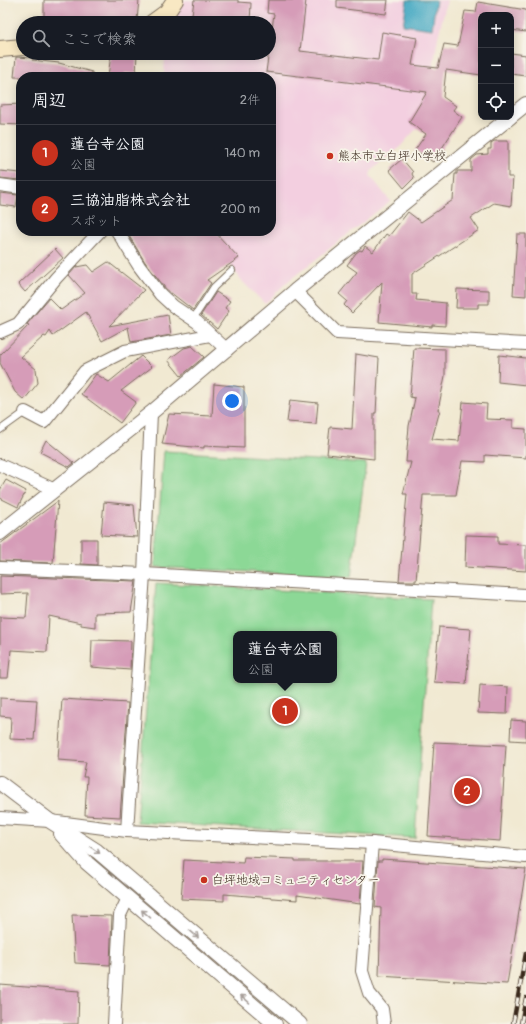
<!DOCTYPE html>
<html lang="ja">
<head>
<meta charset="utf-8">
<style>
	body { margin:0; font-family:Pangolin,"Klee One",sans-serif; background:#20242c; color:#f1f3f6 }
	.controls { position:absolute; right:12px; top:12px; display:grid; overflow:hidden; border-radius:8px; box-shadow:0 2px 10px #0003 }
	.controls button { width:36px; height:36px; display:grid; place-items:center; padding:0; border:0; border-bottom:1px solid #363941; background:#171b24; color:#f1f3f6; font:20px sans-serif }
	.you { position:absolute; left:232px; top:401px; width:14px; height:14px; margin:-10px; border:3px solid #fff; border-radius:50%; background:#1a73e8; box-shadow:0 0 0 6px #1a73e833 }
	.badge { display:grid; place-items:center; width:26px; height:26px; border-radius:50%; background:#c8321e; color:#fff; font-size:13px; font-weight:700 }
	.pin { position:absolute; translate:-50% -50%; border:2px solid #fff; box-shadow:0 1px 4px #0006 }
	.popup { position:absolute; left:233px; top:631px; width:104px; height:52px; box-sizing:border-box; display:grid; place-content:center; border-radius:8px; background:#171b24; filter:drop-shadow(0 1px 3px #0005); font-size:13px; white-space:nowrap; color:#9ea1a6 }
	.popup b { font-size:15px; color:#f1f3f6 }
	.popup::after { content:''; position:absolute; left:50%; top:100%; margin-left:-8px; border:8px solid transparent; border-top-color:#171b24 }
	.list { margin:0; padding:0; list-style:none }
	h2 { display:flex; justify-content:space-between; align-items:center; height:52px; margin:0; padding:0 16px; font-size:17px }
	h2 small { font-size:13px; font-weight:400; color:#9ea1a6 }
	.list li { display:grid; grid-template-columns:26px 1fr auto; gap:12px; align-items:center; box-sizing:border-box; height:56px; padding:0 16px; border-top:1px solid #363941 }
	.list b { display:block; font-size:15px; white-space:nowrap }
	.list p { margin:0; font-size:13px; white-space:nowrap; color:#9ea1a6 }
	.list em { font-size:13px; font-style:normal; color:#9ea1a6 }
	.icon { flex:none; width:22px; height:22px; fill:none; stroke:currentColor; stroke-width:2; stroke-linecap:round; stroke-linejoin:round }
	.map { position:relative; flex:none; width:526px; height:1024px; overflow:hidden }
	.search { position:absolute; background:#171b24; box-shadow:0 2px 10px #0003; left:16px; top:16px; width:260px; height:44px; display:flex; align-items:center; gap:10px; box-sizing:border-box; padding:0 14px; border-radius:22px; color:#9ea1a6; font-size:15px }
	.panel { position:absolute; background:#171b24; box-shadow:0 2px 10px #0003; left:16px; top:72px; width:260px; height:164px; border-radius:16px }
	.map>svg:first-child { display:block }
</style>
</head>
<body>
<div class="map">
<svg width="526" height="1024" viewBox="0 0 526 1024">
	<rect width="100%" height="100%" fill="#f7f3e8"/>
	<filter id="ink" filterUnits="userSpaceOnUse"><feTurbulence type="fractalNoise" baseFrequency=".025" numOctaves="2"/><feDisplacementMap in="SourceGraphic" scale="8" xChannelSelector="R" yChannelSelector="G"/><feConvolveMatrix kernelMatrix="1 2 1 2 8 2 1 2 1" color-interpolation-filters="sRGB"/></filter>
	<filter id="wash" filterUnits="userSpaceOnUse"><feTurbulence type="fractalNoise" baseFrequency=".012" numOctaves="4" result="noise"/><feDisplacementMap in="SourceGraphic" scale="16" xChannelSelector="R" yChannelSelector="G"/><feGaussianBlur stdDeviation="0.9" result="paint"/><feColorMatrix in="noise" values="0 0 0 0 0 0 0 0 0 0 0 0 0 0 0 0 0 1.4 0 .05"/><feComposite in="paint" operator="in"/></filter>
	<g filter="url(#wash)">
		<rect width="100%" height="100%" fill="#f1e9d2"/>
		<path fill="#f3cfe0" d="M185,0H447L438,37L433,69L418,127L398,149L372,170L370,175L390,201L287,282L265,304L243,282L204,231H271V77H164L165,53H269V23H167Z"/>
		<g fill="#8cd896" stroke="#64815a" fill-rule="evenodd">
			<path d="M164,451L366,463L351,577L155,567Z"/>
			<path d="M156,583L431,599L415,838L137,822ZM236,634H334V680H236Z"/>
		</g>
		<path fill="#44a9c3" stroke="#406a70" d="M407,0H436L432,29L403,25Z"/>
		<g id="blocks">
			<g fill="#d69cb8">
				<path d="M44,0H139L137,20L111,18V23L88,21V23H44Z"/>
				<path d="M194,0H238V2L251,3L250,23H191Z"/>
				<path d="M268,0H306L300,51L378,60L382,32L417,38L412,65L438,68L444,44L458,46L465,11L476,12L478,2L526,10V32L511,30V15H481V75L446,70L443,97L456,106L453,110L462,117L433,162L415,150L426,134L409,122L427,92L266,72L274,14L267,13Z"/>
				<path d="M337,0H388L386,14L337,8Z"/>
				<path d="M123,53H137L136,74L125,73V77H108L111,54L123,56Z"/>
				<path d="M511,53L526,55V76L511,74Z"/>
				<path d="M16,57L33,58L32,60L59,63L92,72V77H14Z"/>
				<path d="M21,104V125L0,124V105Z"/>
				<path d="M494,141H508V177H513L511,206L494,203L471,218L479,230L412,274V294H417L416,300L446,303L445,326L432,325V327L379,322L382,282L352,313L344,305L347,301L339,294L357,272L347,265L356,253L360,250L362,251L365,246L373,252L386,234L389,236L408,212L421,222L453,200L455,174H457V171H471V160L477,155L488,154V149H491V143Z"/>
				<path d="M402,159L413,172L412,174L414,178L404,188L389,170Z"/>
				<path d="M0,171L20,173L19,180L0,178Z"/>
				<path d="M0,193L18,195L16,207L0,205Z"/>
				<path d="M126,231H214L239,258L207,280L211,283L193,310L166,289L145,262Z"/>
				<path d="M517,234H526V296L513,295Z"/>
				<path d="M55,249L63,258L25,292L18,284Z"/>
				<path d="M108,262L144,290L109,326L168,315L171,335L131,342L128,327L102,341L86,312L53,336L50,331L46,337L44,336L21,357L36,369L38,383L24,400L15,392L0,363V355L29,325L27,324L49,298L61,310L85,293L69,275L76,267L87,265L93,272Z"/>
				<path d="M457,289L489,290V304H478V308H456Z"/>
				<path d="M216,292L230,301L225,308L229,311L217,329L201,315Z"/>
				<path d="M192,346L204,357L181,376L168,360L184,348Z"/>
				<path d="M414,348L445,349V376L438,410H440L432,439L459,441L463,402L487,404L486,419L513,420V428L526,429V458L485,455V462L462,461L456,495H423L416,581H399L407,494H403L411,462H406L409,426L415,398L410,397Z"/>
				<path d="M356,354L379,358L376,413H374V459L327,454L330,427L352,429Z"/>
				<path d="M499,355L526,358V385L498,382Z"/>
				<path d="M141,356L152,367L121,391L136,402L120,423L81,394L96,374L109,382Z"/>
				<path d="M214,384L244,387V448L204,446V448L162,444L169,414L212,416Z"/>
				<path d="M290,400L318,403L316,424L287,422Z"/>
				<path d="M46,440L74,463L69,467L40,452Z"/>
				<path d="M6,480L26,491L18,507L0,498V490Z"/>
				<path d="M58,501L53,563L0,561V544Z"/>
				<path d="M104,502L134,505L137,537L101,535Z"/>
				<path d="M466,535L498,536V544L526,545V571L465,567Z"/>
				<path d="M81,539H97V565L81,564Z"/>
				<path d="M0,576L136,581L131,612L95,613V627L81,625V623L49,616L47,652L11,650L8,678H0V617L26,618L28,593L0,594Z"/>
				<path d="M439,627L471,629L466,684L434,682Z"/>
				<path d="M92,640L131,641L130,670L91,667Z"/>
				<path d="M480,685L508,687L507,714L478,713Z"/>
				<path d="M0,698L37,700L34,740L10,739L11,717L0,716Z"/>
				<path d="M62,699L128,703L120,817L85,815L87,777H83L86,762L58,760Z"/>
				<path d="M511,720L526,721V741L510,740Z"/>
				<path d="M434,742L506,745L500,841L428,836Z"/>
				<path d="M244,857L295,859V861H363L360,904L297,895V900L224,894V901L181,899L184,860L243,863Z"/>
				<path d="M382,859L526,869L507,984L379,976L381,908L375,907L378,861H382Z"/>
				<path d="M72,915L112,916L110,965L75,963Z"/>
				<path d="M0,985L79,991L78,1024H0Z"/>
			</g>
		</g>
	</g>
	<g filter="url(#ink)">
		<use href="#blocks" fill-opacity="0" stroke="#7b6d5d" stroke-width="1"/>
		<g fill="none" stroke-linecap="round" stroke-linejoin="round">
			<g stroke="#7b6d5d" stroke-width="8">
				<g id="service">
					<path d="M193,319L214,287L232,270"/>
					<path d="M0,430L25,412"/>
				</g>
			</g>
			<g stroke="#7b6d5d" stroke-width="14">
				<g id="minor">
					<path d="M0,185L21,188"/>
					<path d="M117,231L139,266L160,294L173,306L197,322L227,350"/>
					<path d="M295,291L337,333L526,344"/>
					<path d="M0,332L18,324L56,278L100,231"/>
					<path d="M25,412L44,422L85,371L125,351L210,335"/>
					<path d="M0,465L55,490"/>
					<path d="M0,568L144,574L526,595"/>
					<path d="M0,818L50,821L127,831L372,843L526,857"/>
					<path d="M127,831L144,574L151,413"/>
					<path d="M372,843L362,971L369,993L382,1009L384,1024"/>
					<path d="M114,1024L120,915L128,898"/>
				</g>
			</g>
			<g stroke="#7b6d5d" stroke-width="16">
				<g id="tertiary">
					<path d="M511,116L526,104"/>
					<path d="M0,533L151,413L295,291L510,117"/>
					<path d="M0,783L50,821L97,851L300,1024"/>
					<path d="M61,834L87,863L275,1024"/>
				</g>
			</g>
			<g stroke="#7b6d5d" stroke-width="18">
				<g id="secondary">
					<path d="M152,23L167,12L175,0"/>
					<path d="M0,49L23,47"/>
				</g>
			</g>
			<use href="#service" stroke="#fff" stroke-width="6"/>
			<use href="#minor" stroke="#fff" stroke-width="12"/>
			<use href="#tertiary" stroke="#fff" stroke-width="14"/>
			<use href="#secondary" stroke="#f8e8c3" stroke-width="16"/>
			<g stroke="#3b2a1e" stroke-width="4.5">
				<g id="rail">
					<path d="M513,1024L526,953"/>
					<path d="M521,1024L526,998"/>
				</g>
			</g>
			<use href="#rail" stroke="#f7f3e8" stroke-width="3" stroke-dasharray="9" stroke-linecap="butt"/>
		</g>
		<defs><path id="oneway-shaft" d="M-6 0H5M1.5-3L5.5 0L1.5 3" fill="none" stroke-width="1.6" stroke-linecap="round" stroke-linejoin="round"/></defs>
		<g stroke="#a79f9a">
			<use href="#oneway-shaft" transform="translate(95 850) rotate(35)"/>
			<use href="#oneway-shaft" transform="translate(146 914) rotate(-139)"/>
			<use href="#oneway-shaft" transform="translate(194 934) rotate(41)"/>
			<use href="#oneway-shaft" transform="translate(245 999) rotate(-139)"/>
		</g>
	</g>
	<g fill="#c8321e" stroke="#f7f3e8" stroke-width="1.5">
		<circle cx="330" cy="156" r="4"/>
		<circle cx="204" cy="880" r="4"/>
	</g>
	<g text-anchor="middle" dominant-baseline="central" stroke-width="3.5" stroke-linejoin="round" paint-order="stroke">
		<g font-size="12" fill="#3b2a1e" stroke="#f7f3e8" text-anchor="start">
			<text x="338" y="156">熊本市立白坪小学校</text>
			<text x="212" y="880">白坪地域コミュニティセンター</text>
		</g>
	</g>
</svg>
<div class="controls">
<button>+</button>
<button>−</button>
<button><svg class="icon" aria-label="locate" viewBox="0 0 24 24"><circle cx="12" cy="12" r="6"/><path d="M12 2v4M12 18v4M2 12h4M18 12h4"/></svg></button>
</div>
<div class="you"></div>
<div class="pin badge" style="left:285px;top:711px">1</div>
<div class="popup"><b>蓮台寺公園</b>公園</div>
<div class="pin badge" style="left:467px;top:791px">2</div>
<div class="search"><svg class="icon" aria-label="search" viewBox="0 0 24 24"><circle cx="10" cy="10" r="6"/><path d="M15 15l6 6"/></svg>ここで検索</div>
<section class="panel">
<h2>周辺<small>2件</small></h2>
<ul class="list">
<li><span class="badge">1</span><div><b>蓮台寺公園</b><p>公園</p></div><em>140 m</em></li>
<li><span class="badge">2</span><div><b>三協油脂株式会社</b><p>スポット</p></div><em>200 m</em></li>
</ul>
</section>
</div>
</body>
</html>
